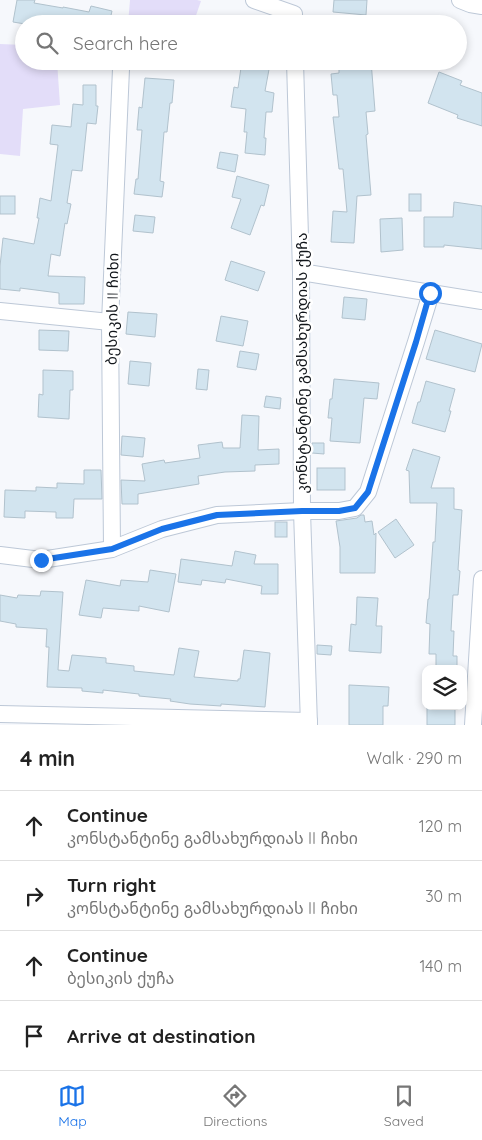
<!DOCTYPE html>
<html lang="en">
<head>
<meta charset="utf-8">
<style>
	body { margin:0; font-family:Quicksand,"Noto Sans Georgian",sans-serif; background:#f2f2f2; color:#222 }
	.controls { position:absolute; right:15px; bottom:15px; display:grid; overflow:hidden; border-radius:10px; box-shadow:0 2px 8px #0003 }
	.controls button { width:45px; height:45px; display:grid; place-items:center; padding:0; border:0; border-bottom:1px solid #e0e0e0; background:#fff; color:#222; font:25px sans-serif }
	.stop { position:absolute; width:15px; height:15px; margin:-11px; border:4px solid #1a73e8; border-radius:50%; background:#fff }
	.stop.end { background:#1a73e8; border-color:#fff; box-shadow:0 1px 5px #0008 }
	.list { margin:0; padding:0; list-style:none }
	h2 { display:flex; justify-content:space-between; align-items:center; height:65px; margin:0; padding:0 20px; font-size:21px }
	h2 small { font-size:16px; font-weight:400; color:#767676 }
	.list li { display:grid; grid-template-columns:32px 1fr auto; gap:15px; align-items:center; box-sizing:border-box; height:70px; padding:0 20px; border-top:1px solid #e0e0e0 }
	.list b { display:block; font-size:19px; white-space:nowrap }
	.list p { margin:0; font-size:16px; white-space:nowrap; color:#767676 }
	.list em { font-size:16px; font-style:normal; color:#767676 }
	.icon { flex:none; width:28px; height:28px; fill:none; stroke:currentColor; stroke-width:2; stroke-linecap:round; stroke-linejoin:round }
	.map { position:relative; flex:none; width:482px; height:725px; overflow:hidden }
	.search { position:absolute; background:#fff; box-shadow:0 2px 8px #0003; left:15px; right:15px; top:15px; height:55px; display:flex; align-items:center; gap:12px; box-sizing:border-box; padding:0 18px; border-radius:28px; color:#767676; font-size:19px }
	.sheet { height:345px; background:#fff }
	nav { display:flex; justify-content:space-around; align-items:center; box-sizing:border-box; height:70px; border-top:1px solid #e0e0e0; background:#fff; font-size:14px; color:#767676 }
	nav a { display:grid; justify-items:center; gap:2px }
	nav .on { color:#1a73e8 }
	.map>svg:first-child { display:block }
</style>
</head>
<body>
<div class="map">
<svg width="482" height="725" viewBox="0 0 482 725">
	<rect width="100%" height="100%" fill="#f6f8fc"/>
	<g fill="#e3ddf9">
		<path d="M130,0H197L201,1L193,24H128Z"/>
		<path d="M0,44L24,45V61H57L60,105L23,109L20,156L0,154Z"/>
		<path d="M124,61H181L179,69L123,66Z"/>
	</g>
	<g fill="#d2e4ef" stroke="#b1c2cd">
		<path d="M17,0H35L34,3L63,8V7L89,12L91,6L112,11L109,24H25L13,22Z"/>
		<path d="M334,0H367L366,15L333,12Z"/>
		<path d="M242,61H256L270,64L265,91L274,93L272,112H266L264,138H266L265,155L245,153L247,132H244L246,109L231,107L234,87L238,88Z"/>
		<path d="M339,61H371L375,111L366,112L368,134L366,135L371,195L357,196L354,243L331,242L333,211L347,212L343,169H339L333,117H339L337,95H333L331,74L339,73Z"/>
		<path d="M439,72L462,81L460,85L482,93V126L457,118L458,115L428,103Z"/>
		<path d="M145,78L174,80L172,103H170L167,132H164L160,181L164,182L162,197L134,194L136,179H138L142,130H137L139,107L142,108Z"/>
		<path d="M83,85H96V106H98L96,124L87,123L82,171L72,170L67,203L71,204L67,224L65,223L60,256L51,254L48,276L85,277L84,304H59V293L20,288V291L0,289V266L3,238L34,244L39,218H37L40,198L51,201L58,145L50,144L52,125L71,127L73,104L83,105Z"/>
		<path d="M220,152L238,155L235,172L217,168Z"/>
		<path d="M237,176L269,185L264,206L261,205L250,235L231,228L241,199L232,197Z"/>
		<rect x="409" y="194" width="12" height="17"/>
		<rect x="0" y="196" width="15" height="18"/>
		<path d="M454,202L482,206V249L444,245V247H424V217H453Z"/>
		<path d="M135,215L155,217L153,233L133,231Z"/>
		<path d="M402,218L403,250L381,252L380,219Z"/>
		<path d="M231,261L265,272L258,291L225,280Z"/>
		<path d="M344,297L367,299L365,320L342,318Z"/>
		<path d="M128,312L157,314L155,337L126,334Z"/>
		<path d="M221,316L248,321L243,346L216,341Z"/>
		<path d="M39,330L69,331L68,351L39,350Z"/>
		<path d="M435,330L482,344L475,372L426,359Z"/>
		<path d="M240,351L259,354L256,370L237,367Z"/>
		<path d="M130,361L151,363L149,386L128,384Z"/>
		<path d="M198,369L209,370L207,390L196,389Z"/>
		<path d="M43,370L73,371V390H70L69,419L38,417L39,394L43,395Z"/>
		<path d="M334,379L379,383L377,399L364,398L360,443L330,441L332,418H328L330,399H332Z"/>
		<path d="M426,381L455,389L449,411H451L445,432L412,423L418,402H420Z"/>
		<path d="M266,396L281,398L280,409L264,407Z"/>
		<path d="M242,415L259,416L258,450L279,449V464L255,465V471L225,472L198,476L199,484L138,494V504H122L121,480L145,481L142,464L164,460L165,463L200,458L198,445L222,442L223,448H240Z"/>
		<path d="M122,436L145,438L143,457L121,455Z"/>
		<path d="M312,443H324V454L312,453Z"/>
		<path d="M413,449L440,457L431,488H454V509L462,510L458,570L460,571L458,595H453L451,631H454L453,656H457V669H436V654H429L430,624L426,623L428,599H429L433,542H435L437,503H410L409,471L406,470Z"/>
		<rect x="317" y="468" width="28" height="22"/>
		<path d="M84,470H101L102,499H74L73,518H56V512L25,511V518L4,517L5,490L36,491V487L57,488V483L84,484Z"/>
		<path d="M361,515H364L365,522L372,521L374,535L376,533L375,573H340V547L336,521L357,518Z"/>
		<path d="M396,519L414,545L395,558L378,532Z"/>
		<rect x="275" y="522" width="12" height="15"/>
		<path d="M235,551L256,555L254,564H278V594H261L262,586L226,579L225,583L202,580L201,585L178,582L181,559L232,566Z"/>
		<path d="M150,570L176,574L169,612L139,606V611L103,608L101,618L79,615L86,580L120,586L121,580L148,582Z"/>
		<path d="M41,591L63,592L58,670L69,671L72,655L106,658V663L134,666V671L174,675L179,648L199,651L194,677L238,681V679H240L244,650L270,653L265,707L221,704V706L190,704L170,701L171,699L139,696V694L103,690V693L82,691V688L47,687L49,647H46L47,629L16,627V624L0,621V595L17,598L18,595L40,596Z"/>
		<path d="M357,597L378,598L376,626H382L381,653L349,651L351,624L356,625Z"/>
		<path d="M317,645L332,646L331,655L317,654Z"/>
		<path d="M349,685L389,687L388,706H383V725H349Z"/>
		<rect x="427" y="706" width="28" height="19"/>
	</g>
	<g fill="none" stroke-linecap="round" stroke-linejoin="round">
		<g stroke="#bdc8d7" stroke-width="18">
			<g id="minor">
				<path d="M254,0L294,14"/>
				<path d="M460,0L470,4L482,6"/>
				<path d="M295,61L301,272L302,511L309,725"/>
				<path d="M301,272L482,301"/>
				<path d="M0,311L110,322"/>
				<path d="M112,549L110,322L121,69"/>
				<path d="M0,555L41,560L112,549L162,529L217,515L302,511H339L355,508L368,492L416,342L431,293"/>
				<path d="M0,714L309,721"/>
				<path d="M473,725L482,579"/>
			</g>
		</g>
		<use href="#minor" stroke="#fff" stroke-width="16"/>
	</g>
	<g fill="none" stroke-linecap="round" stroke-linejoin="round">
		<path stroke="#1a73e8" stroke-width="6" d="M41,560L112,549L162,529L217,515L302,511H339L355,508L368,492L416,342L430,293"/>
	</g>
	<g text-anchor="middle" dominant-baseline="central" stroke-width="5" stroke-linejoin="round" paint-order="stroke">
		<g font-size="15" fill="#11151a" stroke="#fff">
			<text transform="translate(112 309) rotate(-89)">ბესიკის II ჩიხი</text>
			<text transform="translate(301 363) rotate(-90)">კონსტანტინე გამსახურდიას ქუჩა</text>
		</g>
	</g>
</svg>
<div class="controls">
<button><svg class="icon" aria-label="layers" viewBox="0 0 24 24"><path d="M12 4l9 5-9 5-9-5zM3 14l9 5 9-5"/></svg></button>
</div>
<div class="stop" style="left:430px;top:293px"></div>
<div class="stop end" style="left:41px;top:560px"></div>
<div class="search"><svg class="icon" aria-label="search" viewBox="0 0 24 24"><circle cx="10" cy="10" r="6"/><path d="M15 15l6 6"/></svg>Search here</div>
</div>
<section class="sheet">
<h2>4 min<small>Walk · 290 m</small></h2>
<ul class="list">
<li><svg class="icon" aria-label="ahead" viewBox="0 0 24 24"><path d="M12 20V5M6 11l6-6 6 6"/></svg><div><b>Continue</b><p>კონსტანტინე გამსახურდიას II ჩიხი</p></div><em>120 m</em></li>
<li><svg class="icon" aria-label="right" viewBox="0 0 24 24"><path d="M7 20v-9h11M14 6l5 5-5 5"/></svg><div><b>Turn right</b><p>კონსტანტინე გამსახურდიას II ჩიხი</p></div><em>30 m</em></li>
<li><svg class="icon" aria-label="ahead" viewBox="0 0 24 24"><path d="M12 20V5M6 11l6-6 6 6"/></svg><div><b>Continue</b><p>ბესიკის ქუჩა</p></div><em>140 m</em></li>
<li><svg class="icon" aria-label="arrive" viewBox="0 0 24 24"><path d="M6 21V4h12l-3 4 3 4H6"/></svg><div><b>Arrive at destination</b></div></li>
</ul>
</section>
<nav>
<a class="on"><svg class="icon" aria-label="map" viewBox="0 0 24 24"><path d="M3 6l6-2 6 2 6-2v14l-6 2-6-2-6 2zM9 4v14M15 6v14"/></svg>Map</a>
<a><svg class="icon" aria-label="directions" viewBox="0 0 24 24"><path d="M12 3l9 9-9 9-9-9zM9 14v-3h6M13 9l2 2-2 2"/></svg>Directions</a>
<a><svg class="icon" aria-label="saved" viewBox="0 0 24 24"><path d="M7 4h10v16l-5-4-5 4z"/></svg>Saved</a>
</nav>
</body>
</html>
